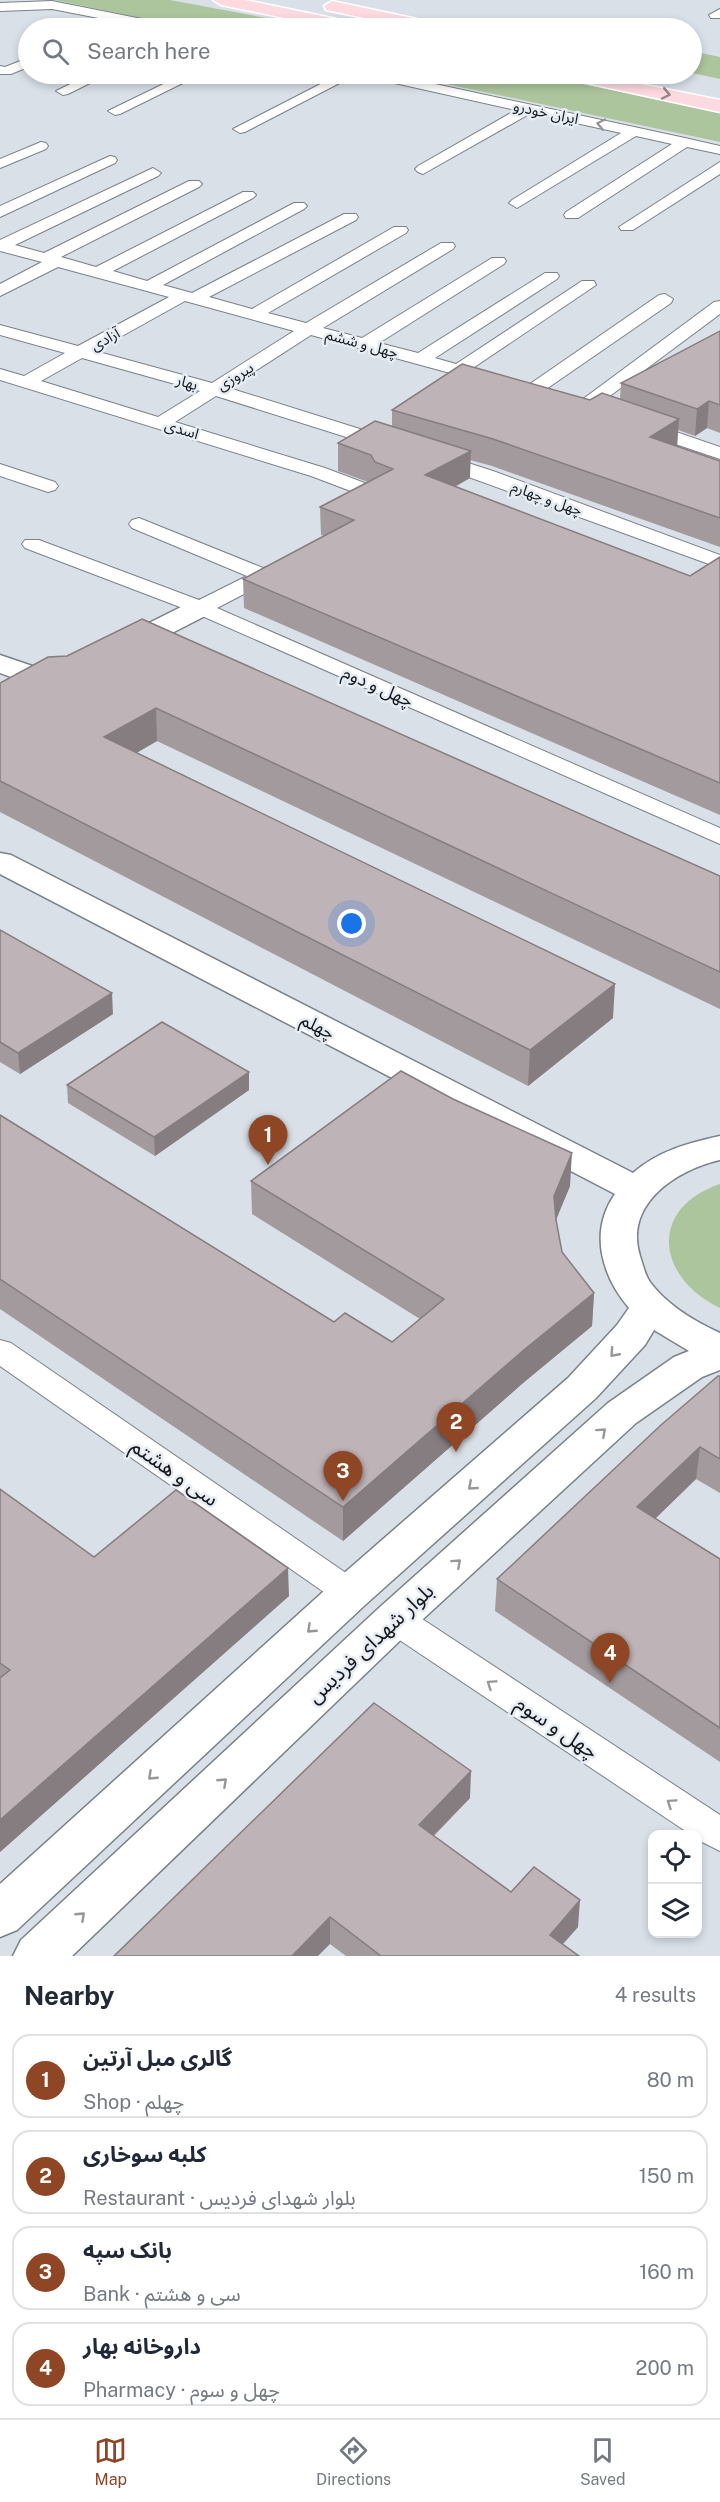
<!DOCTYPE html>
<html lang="en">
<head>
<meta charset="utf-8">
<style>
	body { margin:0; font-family:"Public Sans","Noto Sans Arabic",sans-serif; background:#f6f6f7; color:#1f2937 }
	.controls { position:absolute; right:18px; bottom:18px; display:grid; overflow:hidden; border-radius:12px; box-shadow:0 3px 9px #0003 }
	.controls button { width:54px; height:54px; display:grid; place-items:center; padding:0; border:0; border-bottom:2px solid #e0e1e3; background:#fff; color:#1f2937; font:30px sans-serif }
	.you { position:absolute; left:352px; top:924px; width:21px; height:21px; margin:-15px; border:4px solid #fff; border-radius:50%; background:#1a73e8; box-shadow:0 0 0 9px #1a73e833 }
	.badge { display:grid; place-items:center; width:39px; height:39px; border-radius:50%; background:#8e4624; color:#fff; font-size:20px; font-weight:700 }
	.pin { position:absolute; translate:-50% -50px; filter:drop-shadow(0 2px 3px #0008) }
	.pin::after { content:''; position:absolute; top:32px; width:21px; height:18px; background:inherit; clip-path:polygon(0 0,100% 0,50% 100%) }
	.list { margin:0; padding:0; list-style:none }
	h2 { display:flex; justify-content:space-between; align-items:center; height:78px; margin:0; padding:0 24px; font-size:26px }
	h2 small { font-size:20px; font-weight:400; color:#747a83 }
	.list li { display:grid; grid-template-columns:39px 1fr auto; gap:18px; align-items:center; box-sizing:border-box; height:84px; margin:0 12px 12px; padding:0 12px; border:2px solid #e0e1e3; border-radius:18px }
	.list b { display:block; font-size:22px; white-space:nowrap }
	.list p { margin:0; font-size:20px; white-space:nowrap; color:#747a83 }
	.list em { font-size:20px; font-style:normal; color:#747a83 }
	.icon { flex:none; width:33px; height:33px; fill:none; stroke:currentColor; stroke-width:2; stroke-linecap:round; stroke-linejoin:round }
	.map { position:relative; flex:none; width:720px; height:1956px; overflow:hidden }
	.search { position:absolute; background:#fff; box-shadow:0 3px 9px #0003; left:18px; right:18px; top:18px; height:66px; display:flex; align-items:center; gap:15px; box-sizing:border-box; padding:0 21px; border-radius:33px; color:#747a83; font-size:22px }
	.sheet { height:462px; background:#fff }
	nav { display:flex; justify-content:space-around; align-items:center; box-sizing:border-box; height:84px; border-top:2px solid #e0e1e3; background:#fff; font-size:16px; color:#747a83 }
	nav a { display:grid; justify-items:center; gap:3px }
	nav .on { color:#8e4624 }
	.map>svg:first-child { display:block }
</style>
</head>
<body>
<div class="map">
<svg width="720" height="1956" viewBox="0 0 720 1956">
	<rect width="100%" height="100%" fill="#d9e0e8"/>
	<g fill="#adc59d">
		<path d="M55,0H170L320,28H189Z"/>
		<path d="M692,51L720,57V79L692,73Z"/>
		<path d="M399,74H536L720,113V142Z"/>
		<path d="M720,1184V1308C657,1278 647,1209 720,1184Z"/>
	</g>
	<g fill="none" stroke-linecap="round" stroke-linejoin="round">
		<g stroke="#7a8188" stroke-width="2">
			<g id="street">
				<path d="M52,1L167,24L174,28H150L52,9L0,11V3Z"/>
				<path d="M720,9V18H711L709,15Z"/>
				<path d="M28,58V67L11,74H0V66L5,67Z"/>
				<path d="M91,74H108L68,94L63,95L56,91Z"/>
				<path d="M184,74H201L120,114L115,115L108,111Z"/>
				<path d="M340,74H357L245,132L240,133L233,129Z"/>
				<path d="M365,74H389L685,138L720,146V154L687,147L578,218H566L564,215L566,212L672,144L636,136L517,208L509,203L512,200L621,133L531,113L423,174L418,172L415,169L418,166L516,110L372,78Z"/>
				<path d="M41,142L46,143L48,146L46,149L0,168V159Z"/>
				<path d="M110,156L115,157L117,160L115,163L0,217V206Z"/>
				<path d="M720,162V174L633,230H621L619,227Z"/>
				<path d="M153,168L161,173L158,176L15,245L44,253L189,181H199L202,184L199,187L61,257L96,267L243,192H253L256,195L253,198L113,271L147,281L294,203H304L307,206L304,209L163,285L192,293L344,214H356L358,217L356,220L209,297L252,309L394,227H406L408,230L406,233L268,313L306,323L441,243H453L455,246L453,249L323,328L362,338L492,258H504L506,261L504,264L379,343L418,353L545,273H557L559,276L557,279L435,358L456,364L582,281H594L596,285L473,368L495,374L498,378L495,382H483L311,335L229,388L395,440L397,444L395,448H381L216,396L175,422L325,468L370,485L373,489L370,493H356L311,476L0,380V369L24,376L65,353L0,335V325L78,346L169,297L58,267L0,296V284L42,262L0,251V240ZM185,301L294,331L212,383L95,351ZM82,358L200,391L158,417L41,381Z"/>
				<path d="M665,294L673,299L671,303L539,394H527L524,390L527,386L659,295Z"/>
				<path d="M720,301V314L591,410H579L576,406L579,402L714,302Z"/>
				<path d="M647,422L720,447V459L640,432L638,428L640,424Z"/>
				<path d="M437,453L493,471L720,555V568L430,463L428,459L430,455Z"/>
				<path d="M0,464L55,482L58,486L55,490L48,492L0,476Z"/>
				<path d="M139,518L263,568L272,566L279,568L282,572L279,576L217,608L720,828V844L193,612L25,548L22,544L25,540H39L199,600L247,576L132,528L129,524L132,520Z"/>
				<path d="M0,1340L11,1343L362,1584L367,1593L362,1602L350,1606L338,1602L0,1366Z"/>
				<path d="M395,1606L407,1609L720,1815V1851L698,1840V1834H690L383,1629L378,1619L383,1609Z"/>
			</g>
		</g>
		<g stroke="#7a8188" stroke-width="3">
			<g id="secondary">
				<path d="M200,600L209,602L213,608L209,614L131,654L121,656L111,654L107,648L111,642L191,602Z"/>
				<path d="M0,655L44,670L65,669L75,671L79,677L75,683C48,691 26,683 0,673Z"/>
				<path d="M0,853L11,855L633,1173C658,1151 688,1143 720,1136V1160C676,1170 624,1204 640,1256C643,1265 645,1275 650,1282C667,1305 694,1321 720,1333V1370L702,1377L636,1423L410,1631L72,1956H13L21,1940L380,1607L608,1403L674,1357L689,1351L654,1330L645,1345L596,1398L365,1605L17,1930L0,1937V1884L335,1581L568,1378L617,1325L629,1308C601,1275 589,1231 615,1194L0,874Z"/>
			</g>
		</g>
		<g stroke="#fff" stroke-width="3">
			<g id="primary">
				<path d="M213,0H245L356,23L362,24L365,28H334L221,5Z"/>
				<path d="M332,1L436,23L442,24L445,28H414L326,10L324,6Z"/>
				<path d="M559,74H591L720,100V112L568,79L562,78Z"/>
			</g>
		</g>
		<use href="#street" fill="#fff" fill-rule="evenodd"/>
		<use href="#secondary" fill="#fff" fill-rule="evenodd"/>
		<use href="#primary" fill="#fddae0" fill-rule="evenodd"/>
	</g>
	<g fill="#a39a9d">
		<path d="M720,331V433L707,428L695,436L678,430L677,447L720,461V547L492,466L470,460V478L455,487L690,576L720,557V815L244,608L243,579L324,536L321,535L320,507L368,482L338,471V443L392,427V410L590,400L620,399L621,383Z"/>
		<path d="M48,657L720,876V1009L157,741L136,753L613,1018L528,1086L0,812V683Z"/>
		<path d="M0,930L113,1014L20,1074L0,1062Z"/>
		<path d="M67,1085L249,1090L155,1156L68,1103Z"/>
		<path d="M0,1115L334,1322L392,1342L420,1319L252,1214L251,1181L570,1186L556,1220L562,1252L594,1293L592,1326L523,1383L343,1541L0,1309Z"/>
		<path d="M720,1376V1493L696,1479L655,1519L720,1559V1762L495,1611L497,1579Z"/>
		<path d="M0,1489L94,1557L289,1596L0,1852Z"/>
		<path d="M470,1798L434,1836L511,1892L578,1927L563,1944L579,1956H346L330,1944L114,1956Z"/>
	</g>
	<g fill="#857d80">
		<path d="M709,401L707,428L695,436L697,409Z"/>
		<path d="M679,419L677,446L650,437Z"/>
		<path d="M471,451L470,478L424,503L425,475Z"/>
		<path d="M156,708L157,741L107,770L104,737Z"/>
		<path d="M615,984L613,1018L528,1086L530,1050Z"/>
		<path d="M112,993L113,1014L20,1074L18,1053Z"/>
		<path d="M249,1072V1090L155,1156L154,1137Z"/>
		<path d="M572,1153L570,1186L552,1229L554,1196Z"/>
		<path d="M594,1293L592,1326L523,1383L343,1541V1507L525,1349Z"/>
		<path d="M700,1447L696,1479L634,1539L637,1507Z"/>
		<path d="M288,1568L289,1596L0,1852V1820Z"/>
		<path d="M471,1771L470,1798L418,1851L419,1825Z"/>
		<path d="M580,1900L578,1927L552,1956L550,1935Z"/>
		<path d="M330,1917V1944L318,1956H292Z"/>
	</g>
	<g fill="#beb3b7" stroke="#857d80" stroke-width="1.5">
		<path d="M720,331V405L709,401L697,409L621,383Z"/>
		<path d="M462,364L590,400L602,393L679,419L650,437L720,461V518L493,439L392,410Z"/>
		<path d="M375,421L471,451L425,475L690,576L720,557V783L243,579L354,520L320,507L393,469L375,462L371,455L338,443Z"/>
		<path d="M142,619L720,876V972L156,708L104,737L615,984L530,1050L0,781V683L48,657L67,656Z"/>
		<path d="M0,930L112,993L18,1053L0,1042Z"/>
		<path d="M162,1022L249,1072L154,1137L67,1085Z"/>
		<path d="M401,1071L453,1099L572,1153L554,1196L556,1220L562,1252L594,1293L525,1349L343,1507L0,1279V1115L334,1322L345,1313L392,1342L444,1299L251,1181Z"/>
		<path d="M718,1376H720V1459L700,1447L637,1507L720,1559V1728L497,1579L661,1425Z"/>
		<path d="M0,1489L94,1557L176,1490L288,1568L0,1820V1678L10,1670L0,1663Z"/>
		<path d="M374,1703L471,1771L419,1825L511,1892L534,1867L580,1900L550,1935L579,1956H381L330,1917L292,1956H114Z"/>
	</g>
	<defs><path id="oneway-chevron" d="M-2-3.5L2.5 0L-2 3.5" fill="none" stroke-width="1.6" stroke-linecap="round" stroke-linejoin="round" transform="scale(1.5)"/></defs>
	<use stroke="#958387" href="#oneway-chevron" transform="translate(666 94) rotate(12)"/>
	<g stroke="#969798">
		<use href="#oneway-chevron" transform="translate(601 124) rotate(-168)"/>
		<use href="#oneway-chevron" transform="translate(614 1353) rotate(132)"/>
		<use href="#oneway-chevron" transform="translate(602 1432) rotate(-42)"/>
		<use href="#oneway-chevron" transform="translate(472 1486) rotate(139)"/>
		<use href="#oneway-chevron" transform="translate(457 1563) rotate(-42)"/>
		<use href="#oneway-chevron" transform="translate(311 1629) rotate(137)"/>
		<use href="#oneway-chevron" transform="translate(491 1684) rotate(-146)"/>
		<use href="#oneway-chevron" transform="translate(152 1776) rotate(137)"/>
		<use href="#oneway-chevron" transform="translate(223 1782) rotate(-43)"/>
		<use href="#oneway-chevron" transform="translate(671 1803) rotate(-146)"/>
		<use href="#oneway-chevron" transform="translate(81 1916) rotate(-43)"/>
	</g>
	<g text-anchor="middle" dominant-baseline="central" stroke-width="5" stroke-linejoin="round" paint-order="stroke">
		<g font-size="15" fill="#16181b" stroke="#e6edf5">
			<text transform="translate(546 112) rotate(12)">ایران خودرو</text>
			<text transform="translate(105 339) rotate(-29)">آزادی</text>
			<text transform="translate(362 343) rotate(15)">چهل و ششم</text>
			<text transform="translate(235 376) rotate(-32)">پیروزی</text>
			<text transform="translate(187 382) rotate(16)">بهار</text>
			<text transform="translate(182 429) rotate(17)">اسدی</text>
			<text transform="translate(547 498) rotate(20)">چهل و چهارم</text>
		</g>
		<g font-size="18" fill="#16181b" stroke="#e6edf5">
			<text transform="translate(378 686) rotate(24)">چهل و دوم</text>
			<text transform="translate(318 1026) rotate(27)">چهلم</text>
		</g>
		<g font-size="21" fill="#16181b" stroke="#e6edf5">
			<text transform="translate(175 1472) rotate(35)">سی و هشتم</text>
			<text transform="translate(370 1643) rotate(-43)">بلوار شهدای فردیس</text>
			<text transform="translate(557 1727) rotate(34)">چهل و سوم</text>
		</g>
	</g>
</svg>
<div class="controls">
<button><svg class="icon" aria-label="locate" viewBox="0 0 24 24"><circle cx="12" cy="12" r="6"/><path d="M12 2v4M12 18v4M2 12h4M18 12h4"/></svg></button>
<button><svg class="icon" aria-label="layers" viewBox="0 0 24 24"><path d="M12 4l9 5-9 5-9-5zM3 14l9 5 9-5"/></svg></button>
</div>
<div class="you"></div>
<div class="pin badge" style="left:268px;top:1165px">1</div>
<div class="pin badge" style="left:456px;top:1452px">2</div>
<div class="pin badge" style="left:343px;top:1501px">3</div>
<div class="pin badge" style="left:610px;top:1683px">4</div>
<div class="search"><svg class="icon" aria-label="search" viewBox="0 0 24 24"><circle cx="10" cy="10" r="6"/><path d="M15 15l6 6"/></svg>Search here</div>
</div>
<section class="sheet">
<h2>Nearby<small>4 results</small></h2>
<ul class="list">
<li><span class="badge">1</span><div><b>گالری مبل آرتین</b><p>Shop · چهلم</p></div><em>80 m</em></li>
<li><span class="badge">2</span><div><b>کلبه سوخاری</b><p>Restaurant · بلوار شهدای فردیس</p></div><em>150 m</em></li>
<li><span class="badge">3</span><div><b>بانک سپه</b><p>Bank · سی و هشتم</p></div><em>160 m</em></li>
<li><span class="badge">4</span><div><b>داروخانه بهار</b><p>Pharmacy · چهل و سوم</p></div><em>200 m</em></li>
</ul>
</section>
<nav>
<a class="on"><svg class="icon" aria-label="map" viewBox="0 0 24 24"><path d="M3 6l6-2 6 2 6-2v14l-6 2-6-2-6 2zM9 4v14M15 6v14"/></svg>Map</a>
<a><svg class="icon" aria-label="directions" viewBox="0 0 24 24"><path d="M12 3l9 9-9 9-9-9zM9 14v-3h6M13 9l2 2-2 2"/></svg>Directions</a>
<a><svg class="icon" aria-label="saved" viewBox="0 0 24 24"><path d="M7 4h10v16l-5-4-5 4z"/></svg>Saved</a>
</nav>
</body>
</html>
